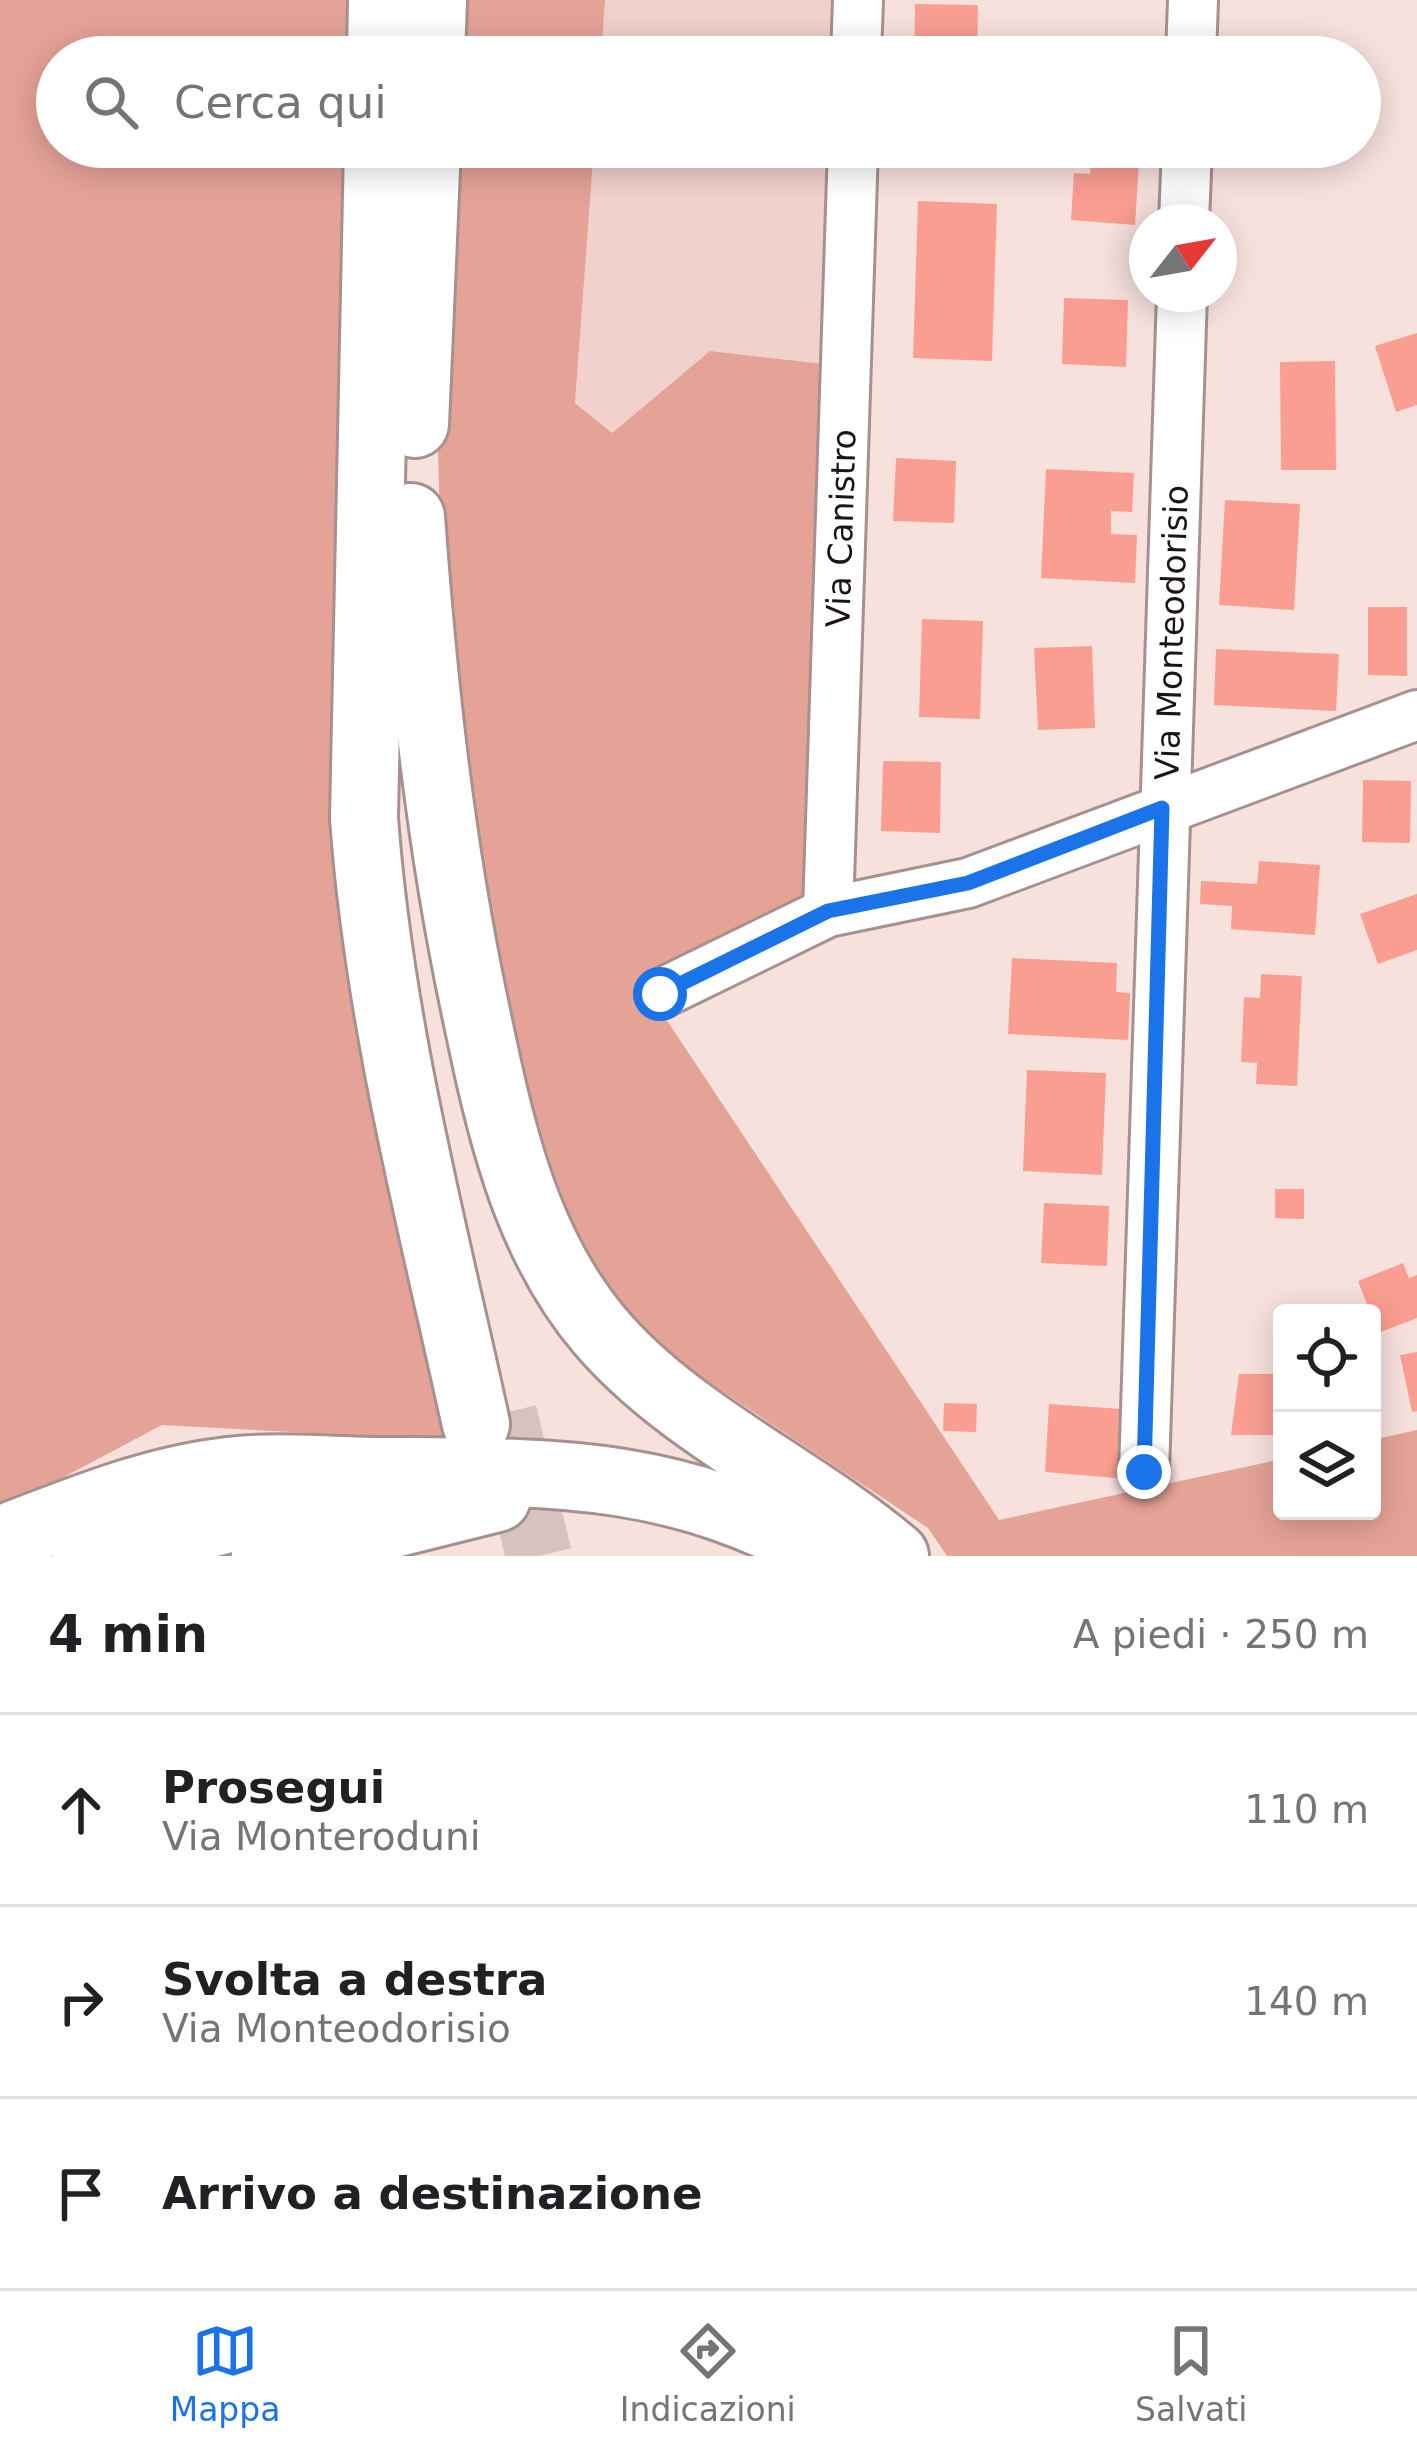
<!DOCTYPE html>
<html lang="it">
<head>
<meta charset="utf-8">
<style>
	body { margin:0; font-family:"DejaVu Sans",sans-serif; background:#f6f6f6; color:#202124 }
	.controls { position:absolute; right:36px; bottom:36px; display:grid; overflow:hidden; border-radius:12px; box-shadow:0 6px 30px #0003 }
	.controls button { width:108px; height:108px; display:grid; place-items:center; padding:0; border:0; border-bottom:3px solid #e0e0e0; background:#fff; color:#202124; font:60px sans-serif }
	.compass { position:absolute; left:1129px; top:204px; width:108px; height:108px; border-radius:50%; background:#fff; box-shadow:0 6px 30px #0003; rotate:59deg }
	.stop { position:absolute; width:36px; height:36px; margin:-27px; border:9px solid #1a73e8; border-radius:50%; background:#fff }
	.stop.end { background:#1a73e8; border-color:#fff; box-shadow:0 3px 12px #0008 }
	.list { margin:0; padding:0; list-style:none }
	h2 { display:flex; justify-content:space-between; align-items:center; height:156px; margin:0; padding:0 48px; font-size:51px }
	h2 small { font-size:39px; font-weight:400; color:#757577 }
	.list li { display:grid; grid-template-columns:78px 1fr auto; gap:36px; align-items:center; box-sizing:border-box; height:192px; padding:0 48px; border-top:3px solid #e0e0e0 }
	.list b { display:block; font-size:45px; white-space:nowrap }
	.list p { margin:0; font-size:39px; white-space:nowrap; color:#757577 }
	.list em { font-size:39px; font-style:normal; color:#757577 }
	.icon { flex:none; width:66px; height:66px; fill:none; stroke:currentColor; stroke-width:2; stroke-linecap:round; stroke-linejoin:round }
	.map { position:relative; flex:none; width:1417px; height:1556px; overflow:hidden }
	.search { position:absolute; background:#fff; box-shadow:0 6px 30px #0003; left:36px; right:36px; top:36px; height:132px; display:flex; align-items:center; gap:30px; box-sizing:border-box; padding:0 42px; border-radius:66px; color:#757577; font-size:45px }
	.sheet { height:732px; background:#fff }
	nav { display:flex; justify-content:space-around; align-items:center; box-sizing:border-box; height:168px; border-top:3px solid #e0e0e0; background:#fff; font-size:33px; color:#757577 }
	nav a { display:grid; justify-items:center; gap:6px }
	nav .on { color:#1a73e8 }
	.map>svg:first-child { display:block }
</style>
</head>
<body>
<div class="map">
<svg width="1417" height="1556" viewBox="0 0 1417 1556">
	<rect width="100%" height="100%" fill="#f7e1dd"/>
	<g fill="#f0d1cc">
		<path d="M605,0H840L837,57H601Z"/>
		<path d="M594,147H833L823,364L710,351L611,434L575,402Z"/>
	</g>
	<g fill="#e5a297">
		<path d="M0,0H368L366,57H57V147H364L352,547L457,1441L162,1425L0,1511Z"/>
		<path d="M468,0H605L601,57H464Z"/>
		<path d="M457,147H594L575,403L612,433L710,351L823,364L809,905L642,983L999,1520L1282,1459V1511H1372V1440L1417,1430V1556H947L928,1528L654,1346L565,1232L524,1117L447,736L437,422Z"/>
	</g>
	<g fill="#f99e91">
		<path d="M915,4L978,5L977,57H914Z"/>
		<path d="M1266,147H1326V165L1266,163Z"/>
		<path d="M1091,157L1139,160L1135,225L1071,220L1074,173L1090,174Z"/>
		<path d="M918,201L997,204L992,361L913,358Z"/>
		<path d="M1064,298L1128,300L1126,367L1062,364Z"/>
		<path d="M1417,333V405L1396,412L1375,346Z"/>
		<path d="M1335,361L1336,470H1281L1280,362Z"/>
		<path d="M896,458L956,461L954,523L893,521Z"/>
		<path d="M1046,469L1134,473L1132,512L1111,511V534L1137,535L1135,583L1041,578Z"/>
		<path d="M1225,500L1300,504L1294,610L1219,605Z"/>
		<path d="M1368,607H1407V676L1368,675Z"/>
		<path d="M922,619L983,621L980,719L919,717Z"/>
		<path d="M1092,646L1095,728L1038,730L1034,648Z"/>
		<path d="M1216,649L1339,654L1336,711L1214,705Z"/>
		<path d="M883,761L941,762L940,833L881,831Z"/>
		<path d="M1363,780L1411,781L1410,843L1362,842Z"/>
		<path d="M1259,861L1320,865L1315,935L1231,929L1232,906L1200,904L1201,881L1257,884Z"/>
		<path d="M1417,894V950L1378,964L1360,914Z"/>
		<path d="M1012,958L1117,963L1116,992L1130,993L1128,1040L1008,1034Z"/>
		<path d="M1261,974L1302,976L1297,1086L1256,1084L1257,1063L1241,1062L1244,997L1260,998Z"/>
		<path d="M1027,1070L1106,1073L1102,1175L1023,1171Z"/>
		<path d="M1275,1189H1304V1219L1275,1218Z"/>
		<path d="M1044,1203L1109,1206L1107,1266L1041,1263Z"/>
		<path d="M1403,1263L1409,1278L1417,1275V1318L1378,1333L1358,1281Z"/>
		<path d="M1417,1352V1411L1412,1412L1400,1355Z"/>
		<path d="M1239,1374H1282V1435H1231Z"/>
		<path d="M944,1403L977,1404L976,1432L943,1431Z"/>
		<path d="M1049,1404L1122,1409L1117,1478L1045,1472Z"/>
	</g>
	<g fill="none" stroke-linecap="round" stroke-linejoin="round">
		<path stroke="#d6c2bf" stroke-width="66" stroke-dasharray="66 33" stroke-linecap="butt" d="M504,1413L539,1556"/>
		<g stroke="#a6918e" stroke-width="54">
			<g id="minor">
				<path d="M856,57L858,0"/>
				<path d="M1191,57L1193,0"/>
				<path d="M1184,222L1187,147"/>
				<path id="s1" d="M828,912L853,147"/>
				<path d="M660,994L828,912L968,883L1417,715"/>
				<path id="s2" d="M1144,1472L1182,294"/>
			</g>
		</g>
		<g stroke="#a6918e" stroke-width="72">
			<g id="highway">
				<path d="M381,57L382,0"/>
				<path d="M431,57L433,0"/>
				<path d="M378,147L364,818C379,1024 432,1223 476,1424"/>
				<path d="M415,424L427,147"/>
				<path d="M411,517C423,681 440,842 474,1003C498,1118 522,1239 600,1331C679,1424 802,1477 895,1556"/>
				<path d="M0,1540C73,1512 149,1480 228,1471C278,1465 333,1471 384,1471C555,1472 674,1469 828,1556"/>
				<path d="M85,1556L325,1494"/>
				<path d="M265,1556L497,1498"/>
			</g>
		</g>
		<use href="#minor" stroke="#fff" stroke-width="48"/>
		<use href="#highway" stroke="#fff" stroke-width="66"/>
	</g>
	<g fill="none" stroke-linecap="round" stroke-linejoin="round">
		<path stroke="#1a73e8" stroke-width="15" d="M660,994L828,911L968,883L1162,808L1144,1472"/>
	</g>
	<g text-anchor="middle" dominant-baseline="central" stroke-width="12" stroke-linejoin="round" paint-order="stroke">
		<g font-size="33" fill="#1b1413" stroke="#f7e1dd">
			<text stroke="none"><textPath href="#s1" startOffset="384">Via Canistro</textPath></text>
			<text stroke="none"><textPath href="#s2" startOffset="840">Via Monteodorisio</textPath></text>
		</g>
	</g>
</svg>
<div class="controls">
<button><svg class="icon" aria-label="locate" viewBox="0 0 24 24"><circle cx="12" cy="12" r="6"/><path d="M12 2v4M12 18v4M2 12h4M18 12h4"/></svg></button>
<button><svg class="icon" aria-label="layers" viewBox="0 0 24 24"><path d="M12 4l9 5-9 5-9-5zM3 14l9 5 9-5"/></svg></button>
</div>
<svg class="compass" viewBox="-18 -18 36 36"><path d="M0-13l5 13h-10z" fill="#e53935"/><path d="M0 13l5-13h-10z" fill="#757577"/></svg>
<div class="stop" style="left:660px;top:994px"></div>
<div class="stop end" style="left:1144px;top:1472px"></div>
<div class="search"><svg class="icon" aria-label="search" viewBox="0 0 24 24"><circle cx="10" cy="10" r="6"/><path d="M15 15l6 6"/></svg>Cerca qui</div>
</div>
<section class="sheet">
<h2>4 min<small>A piedi · 250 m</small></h2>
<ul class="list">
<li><svg class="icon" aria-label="ahead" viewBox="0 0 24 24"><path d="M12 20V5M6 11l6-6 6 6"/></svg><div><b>Prosegui</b><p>Via Monteroduni</p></div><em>110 m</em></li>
<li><svg class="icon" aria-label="right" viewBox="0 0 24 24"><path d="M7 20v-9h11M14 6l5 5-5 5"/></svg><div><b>Svolta a destra</b><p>Via Monteodorisio</p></div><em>140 m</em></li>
<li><svg class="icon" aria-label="arrive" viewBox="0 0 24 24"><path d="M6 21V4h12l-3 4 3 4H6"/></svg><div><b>Arrivo a destinazione</b></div></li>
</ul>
</section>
<nav>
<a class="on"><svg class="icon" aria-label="map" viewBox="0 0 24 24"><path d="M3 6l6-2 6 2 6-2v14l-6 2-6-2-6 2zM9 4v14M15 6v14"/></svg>Mappa</a>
<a><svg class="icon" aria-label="directions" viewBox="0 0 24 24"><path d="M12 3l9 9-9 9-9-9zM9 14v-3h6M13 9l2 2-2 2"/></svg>Indicazioni</a>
<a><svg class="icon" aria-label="saved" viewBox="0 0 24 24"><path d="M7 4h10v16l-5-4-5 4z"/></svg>Salvati</a>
</nav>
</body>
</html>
